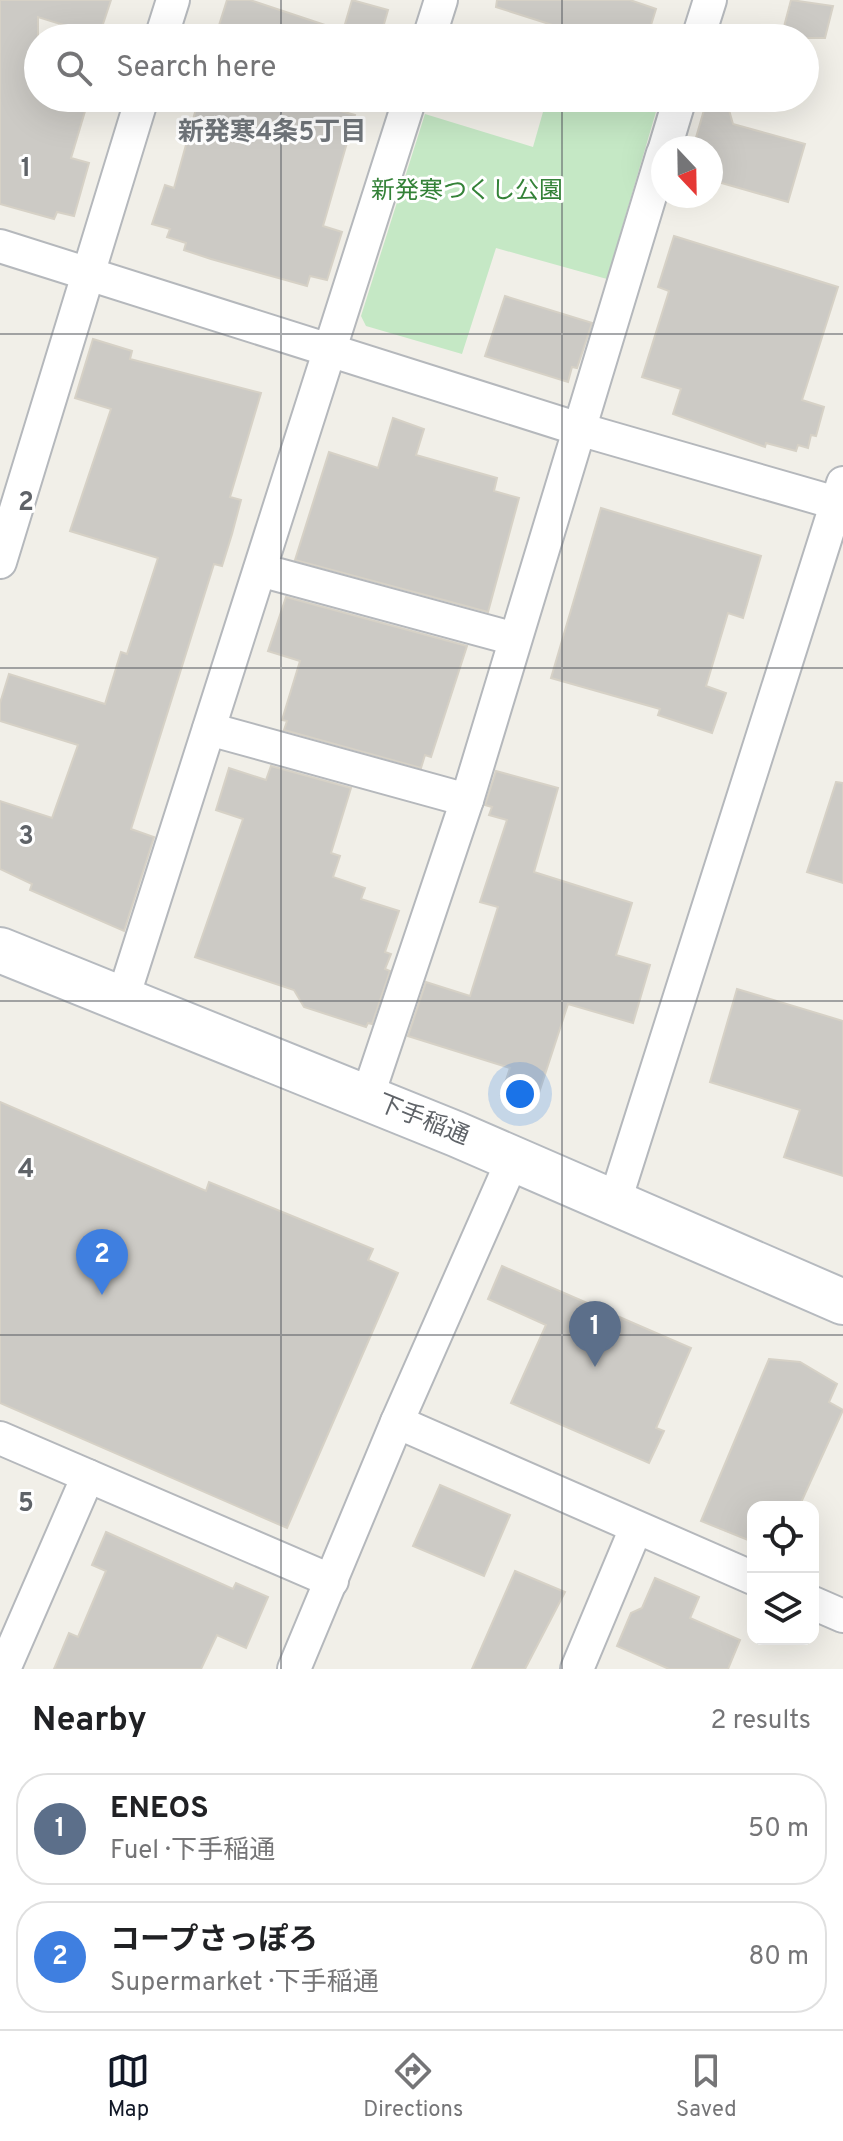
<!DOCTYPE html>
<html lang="en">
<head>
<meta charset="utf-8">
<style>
	body { margin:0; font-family:Overpass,"Noto Sans JP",sans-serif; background:#f2f2f2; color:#202124 }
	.controls { position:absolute; right:24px; bottom:24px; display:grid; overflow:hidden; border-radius:16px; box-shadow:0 8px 32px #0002 }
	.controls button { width:72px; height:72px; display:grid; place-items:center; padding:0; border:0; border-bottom:2px solid #e0e0e0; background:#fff; color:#202124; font:40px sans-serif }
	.compass { position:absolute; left:651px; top:136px; width:72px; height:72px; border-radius:50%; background:#fff; box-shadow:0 8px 32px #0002; rotate:158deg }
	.you { position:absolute; left:520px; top:1094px; width:28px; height:28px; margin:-20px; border:6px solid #fff; border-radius:50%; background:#1a73e8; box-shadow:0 0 0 12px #1a73e833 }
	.badge { display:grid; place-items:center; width:52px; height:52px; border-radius:50%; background:#111827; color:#fff; font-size:26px; font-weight:700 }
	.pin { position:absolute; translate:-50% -66px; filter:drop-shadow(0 2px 4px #0008) }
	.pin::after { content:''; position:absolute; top:42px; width:28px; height:24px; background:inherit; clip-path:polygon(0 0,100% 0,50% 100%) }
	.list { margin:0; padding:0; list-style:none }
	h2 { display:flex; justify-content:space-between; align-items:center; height:104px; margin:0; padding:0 32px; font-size:34px }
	h2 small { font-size:26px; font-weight:400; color:#757577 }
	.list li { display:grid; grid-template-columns:52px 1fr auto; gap:24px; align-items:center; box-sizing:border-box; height:112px; margin:0 16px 16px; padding:0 16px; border:2px solid #e0e0e0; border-radius:32px }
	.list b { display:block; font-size:30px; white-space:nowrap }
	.list p { margin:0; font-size:26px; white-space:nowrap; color:#757577 }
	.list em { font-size:26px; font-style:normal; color:#757577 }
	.icon { flex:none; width:44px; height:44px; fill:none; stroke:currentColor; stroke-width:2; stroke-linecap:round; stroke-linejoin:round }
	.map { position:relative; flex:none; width:843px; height:1669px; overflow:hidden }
	.search { position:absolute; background:#fff; box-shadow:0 8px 32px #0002; left:24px; right:24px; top:24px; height:88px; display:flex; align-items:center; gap:20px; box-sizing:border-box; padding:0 28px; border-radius:44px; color:#757577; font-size:30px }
	.sheet { height:360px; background:#fff }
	nav { display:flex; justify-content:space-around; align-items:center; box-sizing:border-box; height:112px; border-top:2px solid #e0e0e0; background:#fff; font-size:22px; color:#757577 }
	nav a { display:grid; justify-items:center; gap:4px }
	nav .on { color:#111827 }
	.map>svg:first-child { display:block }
</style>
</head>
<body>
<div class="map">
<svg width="843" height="1669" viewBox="0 0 843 1669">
	<rect width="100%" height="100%" fill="#f1efe8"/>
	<path fill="#c5e8c5" d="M547,98H660L607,279L496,248L462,354L366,326L361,316L425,114L533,147Z"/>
	<g fill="#cccac5" stroke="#d6d1c6" stroke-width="2">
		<path d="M0,0H111L99,36L38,17V98H89L71,158L89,163L74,216L57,212L54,219L0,204Z"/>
		<path d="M227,0H250L343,31L352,0L388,10L380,38H215Z"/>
		<path d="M497,0H630L656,9L647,38H593L496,7Z"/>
		<path d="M791,0L833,6L825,38H781Z"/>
		<path d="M199,98H294L355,115L323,226L342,232L327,280L310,276L307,286L211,259L184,250L186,243L167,237L170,229L152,224L165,185L174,188Z"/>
		<path d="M706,103L729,110L733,124L805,144L788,202L711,180V148H693Z"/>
		<path d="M674,236L838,287L802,400L824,407L816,436L811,435L808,448L798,445L796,451L766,443L765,447L673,414L681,389L642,377L669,291L658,287Z"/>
		<path d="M505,296L592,323L577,368L572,367L568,382L485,356Z"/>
		<path d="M93,339L132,351L130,359L261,393L230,497L241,500L232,534L222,566L214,564L131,829L154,837L124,931L30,890L32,884L0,869V801L52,818L78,745L0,721V703L9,674L105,704L121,652L127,654L158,558L70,531L111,409L75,398Z"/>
		<path d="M393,418L424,429L416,455L497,478L494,491L519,498L488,612L295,560L329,452L378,468Z"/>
		<path d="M601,508L761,556L743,618L728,613L706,686L726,693L712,733L658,715L660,709L551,678Z"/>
		<path d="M286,597L467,646L431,757L425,755L421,768L284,730L287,721L282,720L300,661L268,651Z"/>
		<path d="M271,766L351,788L331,853L340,856L333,877L365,888L361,899L399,911L385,952L391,954L385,969L390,971L372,1024L368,1023L366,1027L304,1007L294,990L195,957L243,819L216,810L229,768L266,780Z"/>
		<path d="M496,771L558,788L534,872L632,903L616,955L650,965L633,1023L568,1004L535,1105L501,1095L510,1068L408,1036L426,982L470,996L498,907L480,902L507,820L489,815L492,807L485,805Z"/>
		<path d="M836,782L843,783V883L807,872Z"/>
		<path d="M737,989L843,1021V1176L784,1157L800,1110L710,1082Z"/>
		<path d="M0,1102L206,1191L209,1182L373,1249L368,1260L398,1273L287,1528L0,1403Z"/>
		<path d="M502,1266L691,1348L656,1428L664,1431L649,1463L511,1403L546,1325L488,1299Z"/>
		<path d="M769,1359L800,1362L837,1384L829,1402L843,1410L799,1507H753V1542L701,1521Z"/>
		<path d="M440,1485L510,1515L484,1576L413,1546Z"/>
		<path d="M106,1532L233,1589L236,1583L268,1597L246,1648L217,1635L201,1669H54L69,1633L78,1637L106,1571L92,1565Z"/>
		<path d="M515,1571L565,1592L525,1669H472Z"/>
		<path d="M655,1578L699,1597L690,1618L740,1640L728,1669H669L617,1646L631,1613L642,1608Z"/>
	</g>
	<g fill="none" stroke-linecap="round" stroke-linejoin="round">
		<g stroke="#b5b8bc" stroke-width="36">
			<g id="street">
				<path d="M161,38L173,0"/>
				<path d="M429,38L441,0"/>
				<path d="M698,38L710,0"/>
				<path d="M665,148L680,98"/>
				<path d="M0,246L579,429L843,505"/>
				<path d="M0,562L142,98"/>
				<path d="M260,570L515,639"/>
				<path d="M209,729L467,800"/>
				<path d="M122,1001L410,98"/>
				<path d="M367,1098L467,800L663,153"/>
				<path d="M614,1204L843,483"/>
				<path d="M397,1422L753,1578"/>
				<path d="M0,1438L332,1581"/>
				<path d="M813,1603L843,1616"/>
				<path d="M4,1669L88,1476"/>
				<path d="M294,1669L397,1422L513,1159"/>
				<path d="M577,1669L636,1528"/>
			</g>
		</g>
		<g stroke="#b6babf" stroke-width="48">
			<path id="secondary" d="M0,950L456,1134L843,1302"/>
		</g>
		<use href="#street" stroke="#fff" stroke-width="32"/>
		<use href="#secondary" stroke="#fff" stroke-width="44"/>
	</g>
	<path fill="none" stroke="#5f6368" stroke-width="2" stroke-opacity="0.55" d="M281,0V38M562,0V38M281,98V1669M562,98V1669M0,334H843M0,668H843M0,1001H843M0,1335H843"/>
	<g text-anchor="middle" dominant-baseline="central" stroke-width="6" stroke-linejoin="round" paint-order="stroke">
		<g font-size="24" fill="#348238" stroke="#fff">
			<text x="467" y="192">新発寒つくし公園</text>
		</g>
		<g font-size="24" fill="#5f6368" stroke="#fff">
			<text transform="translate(423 1121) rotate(22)">下手稲通</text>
		</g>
		<g font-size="26" font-weight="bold" fill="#70757a" stroke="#fff">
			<text x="272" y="133">新発寒4条5丁目</text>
		</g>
	</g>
	<g font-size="26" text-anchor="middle" font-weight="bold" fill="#5f6368" stroke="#fff" stroke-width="6" stroke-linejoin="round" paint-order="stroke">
		<text x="26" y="176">1</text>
		<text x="26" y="510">2</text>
		<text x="26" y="844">3</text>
		<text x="26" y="1177">4</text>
		<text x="26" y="1511">5</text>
	</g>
</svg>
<div class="controls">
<button><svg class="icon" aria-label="locate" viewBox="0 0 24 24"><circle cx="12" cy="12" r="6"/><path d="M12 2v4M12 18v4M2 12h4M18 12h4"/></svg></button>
<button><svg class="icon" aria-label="layers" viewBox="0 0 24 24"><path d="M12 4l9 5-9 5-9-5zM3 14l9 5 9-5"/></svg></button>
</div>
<svg class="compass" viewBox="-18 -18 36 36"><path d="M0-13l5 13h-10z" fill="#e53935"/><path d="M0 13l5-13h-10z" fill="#757577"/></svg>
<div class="you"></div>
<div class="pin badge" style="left:595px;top:1367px;background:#5c6f8a">1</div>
<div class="pin badge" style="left:102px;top:1295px;background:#3f7fe0">2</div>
<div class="search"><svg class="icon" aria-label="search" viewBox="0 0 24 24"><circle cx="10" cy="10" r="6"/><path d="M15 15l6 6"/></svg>Search here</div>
</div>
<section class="sheet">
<h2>Nearby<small>2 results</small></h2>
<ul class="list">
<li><span class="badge" style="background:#5c6f8a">1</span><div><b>ENEOS</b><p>Fuel · 下手稲通</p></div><em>50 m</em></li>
<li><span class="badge" style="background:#3f7fe0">2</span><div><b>コープさっぽろ</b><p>Supermarket · 下手稲通</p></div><em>80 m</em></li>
</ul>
</section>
<nav>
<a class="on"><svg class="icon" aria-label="map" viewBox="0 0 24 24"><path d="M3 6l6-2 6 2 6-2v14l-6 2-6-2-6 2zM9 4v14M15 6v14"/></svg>Map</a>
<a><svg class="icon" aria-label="directions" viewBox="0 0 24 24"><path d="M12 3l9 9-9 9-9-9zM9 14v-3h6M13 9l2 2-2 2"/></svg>Directions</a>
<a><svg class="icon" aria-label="saved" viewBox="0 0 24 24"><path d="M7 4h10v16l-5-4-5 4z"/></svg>Saved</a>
</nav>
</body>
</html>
